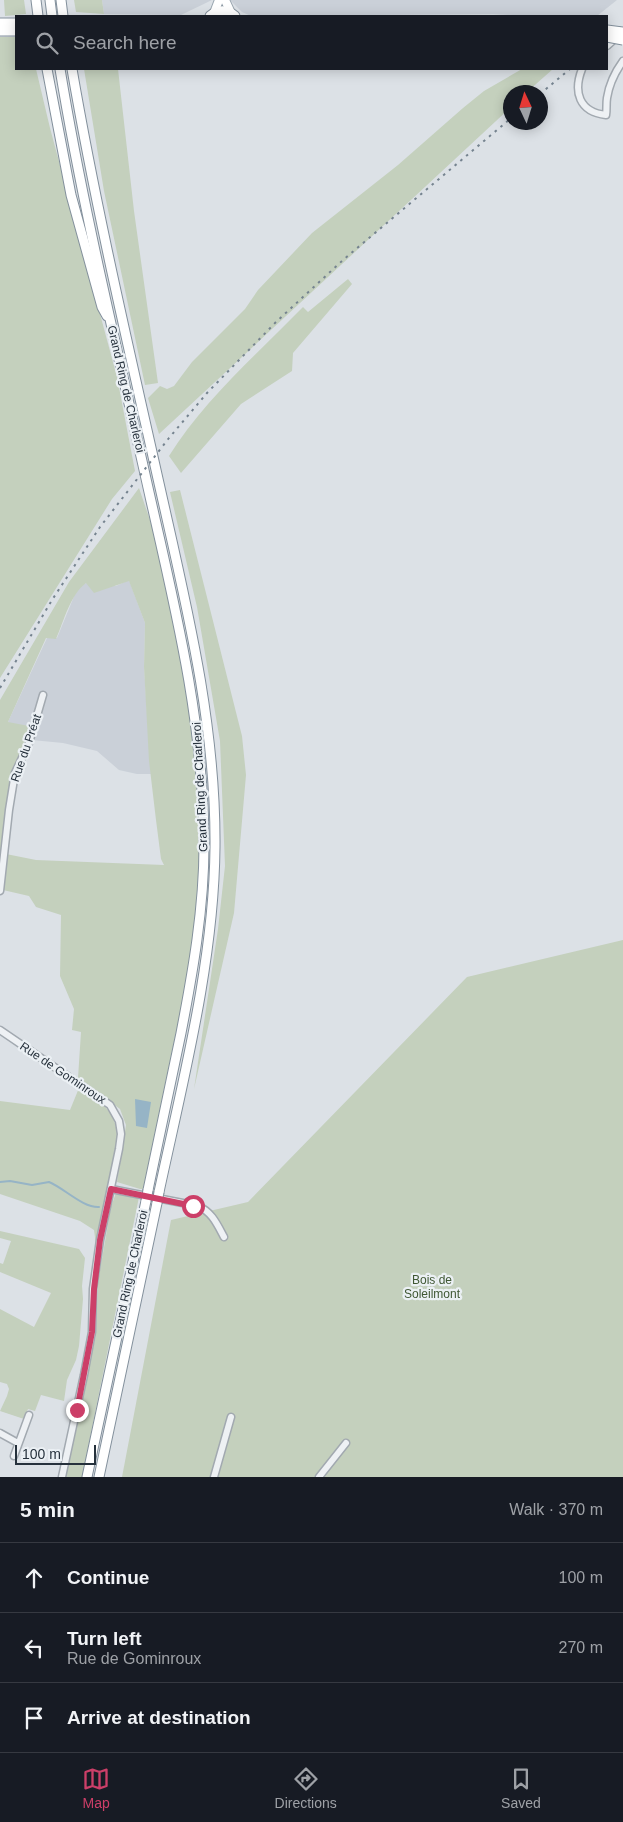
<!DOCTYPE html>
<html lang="en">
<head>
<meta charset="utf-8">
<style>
	body { margin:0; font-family:Arial,sans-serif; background:#242831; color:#f1f3f6 }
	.compass { position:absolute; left:503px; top:85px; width:45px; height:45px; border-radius:50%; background:#171b24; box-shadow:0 2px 12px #0003; rotate:356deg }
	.scale { position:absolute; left:15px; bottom:12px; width:81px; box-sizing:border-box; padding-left:5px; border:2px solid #26313c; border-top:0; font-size:14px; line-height:18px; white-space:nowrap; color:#26313c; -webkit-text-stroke:4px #ebf0f4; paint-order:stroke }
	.stop { position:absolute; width:15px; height:15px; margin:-11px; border:4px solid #cc3f68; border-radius:50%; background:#fff }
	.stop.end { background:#cc3f68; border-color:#fff; box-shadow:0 1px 5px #0008 }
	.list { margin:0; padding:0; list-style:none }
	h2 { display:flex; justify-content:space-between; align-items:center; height:65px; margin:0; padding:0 20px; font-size:21px }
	h2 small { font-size:16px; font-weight:400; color:#9ea1a6 }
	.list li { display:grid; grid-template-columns:32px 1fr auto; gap:15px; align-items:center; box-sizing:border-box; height:70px; padding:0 20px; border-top:1px solid #363941 }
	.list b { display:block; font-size:19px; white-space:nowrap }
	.list p { margin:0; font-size:16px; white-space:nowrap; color:#9ea1a6 }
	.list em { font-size:16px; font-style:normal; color:#9ea1a6 }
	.icon { flex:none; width:28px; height:28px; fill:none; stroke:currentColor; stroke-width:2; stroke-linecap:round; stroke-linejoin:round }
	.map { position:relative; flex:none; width:623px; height:1477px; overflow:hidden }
	.search { position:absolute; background:#171b24; box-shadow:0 2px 12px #0003; left:15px; right:15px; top:15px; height:55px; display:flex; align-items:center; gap:12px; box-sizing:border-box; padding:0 18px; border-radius:0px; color:#9ea1a6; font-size:19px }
	.sheet { height:275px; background:#171b24 }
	nav { display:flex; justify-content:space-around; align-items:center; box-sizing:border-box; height:70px; border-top:1px solid #363941; background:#171b24; font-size:14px; color:#9ea1a6 }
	nav a { display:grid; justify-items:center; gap:2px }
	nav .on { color:#cc3f68 }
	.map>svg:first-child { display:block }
</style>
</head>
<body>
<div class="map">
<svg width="623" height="1477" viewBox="0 0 623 1477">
	<rect width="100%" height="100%" fill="#dce1e6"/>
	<g fill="#cad0d8">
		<path d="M102,0H212L181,15L104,14Z"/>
		<path d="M230,0H617L597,16H530L493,14L251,16L242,12Z"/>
		<path d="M129,580L145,623L144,667L151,774H137L119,770L97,751L63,743L32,740L8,722L47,638H57L75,594L81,586L86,583L116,586Z"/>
	</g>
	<g fill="#c4d0bd">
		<path d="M4,0H24L26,14L5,16Z"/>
		<path d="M74,0H102L104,14L76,12Z"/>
		<path d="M0,37H16V69H36L50,128L117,377L135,471L112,499L0,678Z"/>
		<path d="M84,69H118L134,211L158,383L145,385L104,191Z"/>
		<path d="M522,69H553L527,92H510V108L159,434L148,398L160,386L167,389L174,386L192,362L245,309L258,290L312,233L398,165L463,108L484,91Z"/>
		<path d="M348,279L352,284L293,353L292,371L241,404L181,473L169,456C203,401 257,354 303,307L308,312Z"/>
		<path d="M139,488L152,526L197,726L201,838L192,956L143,1189H140L117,1182L126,1125L120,1109L78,1078L81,1032L72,1030L74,1009L60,976L61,915L36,907L29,896L3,890L6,854L36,860L164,865L161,859L156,820L149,761L144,667L145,623L129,581L94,593L86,583C70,595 64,621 56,639L46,638L8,722L34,727L13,777L0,873V700L69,582Z"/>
		<path d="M180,490L242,736L246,775L234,913L194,1089L218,929L225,866L220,741L197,607L170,492Z"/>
		<path d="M623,940V1477H122L171,1220L248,1202L467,977Z"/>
		<path d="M79,1088C104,1105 116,1109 118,1142L96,1245L94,1230L80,1221L0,1194V1101L70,1110Z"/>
		<path d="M117,1190L139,1197L82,1477H64L69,1447L96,1336L98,1282L111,1207Z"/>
		<path d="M0,1231L79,1249L85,1258L82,1286L83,1299L79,1346L76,1360L67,1380L64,1401L41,1395L35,1411L28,1409L24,1419L0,1411L7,1396L9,1389L7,1384L0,1382V1309L34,1327L51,1293L0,1272V1263L3,1264L11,1241L0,1238Z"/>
	</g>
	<path fill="#96b4c6" d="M135,1099L151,1102L147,1128L136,1126Z"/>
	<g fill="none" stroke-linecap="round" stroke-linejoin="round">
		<path stroke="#96b4c6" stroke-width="2" d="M0,1182L10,1181L32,1185L49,1182C64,1188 83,1208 99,1207"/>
		<g stroke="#a2a9b0" stroke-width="9">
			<g id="minor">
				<path d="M607,46L616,38"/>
				<path d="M582,69C573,92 579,112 606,115C607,109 606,104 607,98C609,85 615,72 623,61"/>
				<path d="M0,891L9,810L15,773L29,743L43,695"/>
				<path d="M0,1030L110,1105L119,1121L121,1134L119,1149L100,1240L93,1289L92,1332L84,1375L62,1477"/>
				<path d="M111,1189L198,1206C212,1212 217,1224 224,1237"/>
				<path d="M0,1433L18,1443"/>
				<path d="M14,1456L29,1415"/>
				<path d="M214,1477L231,1417"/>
				<path d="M319,1477L346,1443"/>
			</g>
		</g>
		<g stroke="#9ba7b1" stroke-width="10">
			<g id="major">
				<path d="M225,0L231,13"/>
				<path d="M214,13L219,0"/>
			</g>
		</g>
		<g stroke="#83909c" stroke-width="11">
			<g id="highway">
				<path d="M36,0L38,16"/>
				<path d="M50,0L52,16"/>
				<path d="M61,0L63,16"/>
				<path d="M210,16C218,9 227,9 235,16"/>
				<path d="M0,23H16"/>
				<path d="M0,31H16"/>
				<path d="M47,69L71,195L102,307L107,316"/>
				<path d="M60,69C84,214 119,357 151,501C177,615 204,727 204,845C204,908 193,971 181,1033C170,1085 159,1137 148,1190"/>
				<path d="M72,69C97,214 131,358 163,501C189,616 216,729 215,847C214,962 183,1080 159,1192"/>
				<path d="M87,1477L146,1201"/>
				<path d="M99,1477L157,1203"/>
			</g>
		</g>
		<use href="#minor" stroke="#eef1f4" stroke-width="6"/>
		<use href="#major" stroke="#fff" stroke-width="8"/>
		<use href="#highway" stroke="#fff" stroke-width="9"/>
		<g stroke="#75838f" stroke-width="2" stroke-dasharray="2.5 5" stroke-linecap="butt">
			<path d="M607,38L623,25"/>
			<path d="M540,94L570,69"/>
			<path d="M0,688L52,600L100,527L169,438L207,393L276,322L343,260L510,119"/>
		</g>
		<g stroke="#83909c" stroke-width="11" stroke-linecap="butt">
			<g id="highway-bridge">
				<path d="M607,30L623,32"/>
				<path d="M607,37L623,40"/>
				<path d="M146,1201L148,1190"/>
				<path d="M157,1203L159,1192"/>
			</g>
		</g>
		<use href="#highway-bridge" stroke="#fff" stroke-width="9"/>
	</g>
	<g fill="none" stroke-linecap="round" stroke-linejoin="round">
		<path stroke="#cc3f68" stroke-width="6" d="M77,1410L92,1332L94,1289L100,1240L111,1189L193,1206"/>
	</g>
	<g text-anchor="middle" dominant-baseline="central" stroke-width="4.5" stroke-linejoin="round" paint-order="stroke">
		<g font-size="12" fill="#26313c" stroke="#ebf0f4">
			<text transform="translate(126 389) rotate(77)">Grand Ring de Charleroi</text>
			<text transform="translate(26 748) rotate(-71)">Rue du Préat</text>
			<text transform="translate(200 787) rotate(-93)">Grand Ring de Charleroi</text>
			<text transform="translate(63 1073) rotate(34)">Rue de Gominroux</text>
			<text transform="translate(130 1274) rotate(-78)">Grand Ring de Charleroi</text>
		</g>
		<g font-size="12" fill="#3f5733" stroke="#ebf0f4">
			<text x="432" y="1280">Bois de<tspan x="432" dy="14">Soleilmont</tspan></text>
		</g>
	</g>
</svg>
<svg class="compass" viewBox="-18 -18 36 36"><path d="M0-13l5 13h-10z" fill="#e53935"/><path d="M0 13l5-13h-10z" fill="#9ea1a6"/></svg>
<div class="scale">100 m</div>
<div class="stop" style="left:193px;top:1206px"></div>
<div class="stop end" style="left:77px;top:1410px"></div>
<div class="search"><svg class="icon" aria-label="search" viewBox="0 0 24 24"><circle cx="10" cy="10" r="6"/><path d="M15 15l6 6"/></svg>Search here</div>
</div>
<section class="sheet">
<h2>5 min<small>Walk · 370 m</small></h2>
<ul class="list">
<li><svg class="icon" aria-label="ahead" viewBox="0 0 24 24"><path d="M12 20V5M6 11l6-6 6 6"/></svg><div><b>Continue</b></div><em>100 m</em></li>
<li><svg class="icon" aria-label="left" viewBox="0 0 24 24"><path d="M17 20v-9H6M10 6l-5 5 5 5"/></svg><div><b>Turn left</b><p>Rue de Gominroux</p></div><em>270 m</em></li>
<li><svg class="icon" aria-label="arrive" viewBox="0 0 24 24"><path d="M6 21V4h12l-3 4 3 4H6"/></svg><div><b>Arrive at destination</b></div></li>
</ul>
</section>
<nav>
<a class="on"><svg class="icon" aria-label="map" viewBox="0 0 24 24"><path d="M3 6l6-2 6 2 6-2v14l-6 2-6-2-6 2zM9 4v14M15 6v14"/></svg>Map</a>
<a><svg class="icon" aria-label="directions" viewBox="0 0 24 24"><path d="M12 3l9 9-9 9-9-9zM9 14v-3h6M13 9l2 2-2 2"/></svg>Directions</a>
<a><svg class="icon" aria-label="saved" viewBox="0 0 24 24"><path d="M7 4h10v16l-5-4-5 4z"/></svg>Saved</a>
</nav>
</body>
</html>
